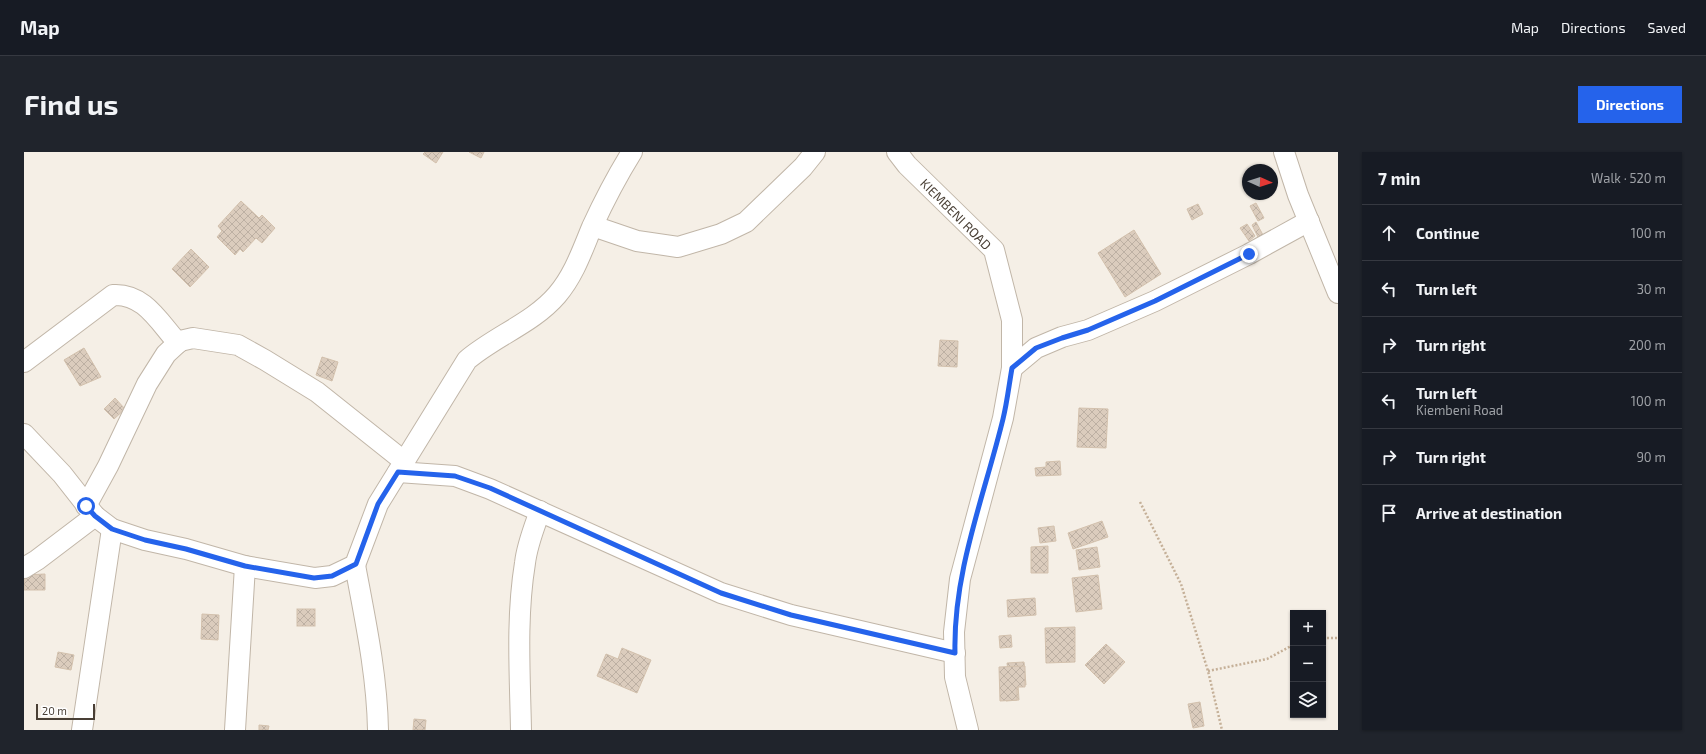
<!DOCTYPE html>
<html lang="en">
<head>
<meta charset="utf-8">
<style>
	body { margin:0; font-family:"Exo 2",sans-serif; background:#20242c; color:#f1f3f6 }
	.controls { position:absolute; right:12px; bottom:12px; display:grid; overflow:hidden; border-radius:0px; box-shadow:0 1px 3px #0004 }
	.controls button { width:36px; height:36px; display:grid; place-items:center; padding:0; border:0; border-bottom:1px solid #363941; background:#171b24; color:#f1f3f6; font:20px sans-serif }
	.compass { position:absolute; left:1218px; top:12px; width:36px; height:36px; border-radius:50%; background:#171b24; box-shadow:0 1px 3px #0004; rotate:93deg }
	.scale { position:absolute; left:12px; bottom:10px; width:59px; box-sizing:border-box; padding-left:4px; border:2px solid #493f35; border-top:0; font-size:11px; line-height:14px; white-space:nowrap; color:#493f35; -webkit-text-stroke:3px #fff; paint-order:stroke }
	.stop { position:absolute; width:12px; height:12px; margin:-9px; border:3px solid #2563eb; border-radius:50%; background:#fff }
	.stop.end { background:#2563eb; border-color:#fff; box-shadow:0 1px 4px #0008 }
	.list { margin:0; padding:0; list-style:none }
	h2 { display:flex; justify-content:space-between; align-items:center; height:52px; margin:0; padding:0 16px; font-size:17px }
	h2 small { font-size:13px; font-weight:400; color:#9ea1a6 }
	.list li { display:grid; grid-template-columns:26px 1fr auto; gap:12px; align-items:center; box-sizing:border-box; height:56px; padding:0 16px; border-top:1px solid #363941 }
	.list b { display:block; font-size:15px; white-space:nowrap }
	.list p { margin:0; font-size:13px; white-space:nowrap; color:#9ea1a6 }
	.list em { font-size:13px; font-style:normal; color:#9ea1a6 }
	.icon { flex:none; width:22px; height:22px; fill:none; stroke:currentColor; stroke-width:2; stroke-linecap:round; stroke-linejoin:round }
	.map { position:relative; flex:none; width:1314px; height:578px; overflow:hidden; border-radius:0px }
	header { display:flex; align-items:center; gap:24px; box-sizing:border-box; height:56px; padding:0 20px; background:#171b24; border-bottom:1px solid #363941 }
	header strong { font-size:19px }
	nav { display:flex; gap:22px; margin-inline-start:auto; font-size:14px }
	.intro { display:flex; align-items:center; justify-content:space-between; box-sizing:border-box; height:96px; padding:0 24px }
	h1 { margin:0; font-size:28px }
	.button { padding:10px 18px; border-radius:0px; background:#2563eb; color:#fff; font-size:14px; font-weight:700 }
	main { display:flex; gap:24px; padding:0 24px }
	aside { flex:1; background:#171b24; border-radius:0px; box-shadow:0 1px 3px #0004 }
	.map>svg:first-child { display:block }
</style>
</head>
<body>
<header>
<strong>Map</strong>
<nav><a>Map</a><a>Directions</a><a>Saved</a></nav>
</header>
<div class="intro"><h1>Find us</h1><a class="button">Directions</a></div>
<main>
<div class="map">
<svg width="1314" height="578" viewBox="0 0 1314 578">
	<defs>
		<pattern id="building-cross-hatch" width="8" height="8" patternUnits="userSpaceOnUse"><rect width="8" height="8" fill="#dbccbd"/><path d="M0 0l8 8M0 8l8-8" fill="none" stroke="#bdb0a3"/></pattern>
	</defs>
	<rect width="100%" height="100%" fill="#f5efe6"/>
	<g fill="url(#building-cross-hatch)" stroke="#d3c1ad">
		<path d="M401,0H419L412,11L399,2Z"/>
		<path d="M445,0H460L457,6Z"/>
		<path d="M217,49L235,66L238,63L251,76L238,91L232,86L219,100L216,97L211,103L193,85L198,79L194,74Z"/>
		<path d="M1232,51L1240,66L1234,69L1226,54Z"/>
		<path d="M1174,52L1179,62L1168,68L1163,57Z"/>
		<path d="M1232,70L1239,83L1234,85L1228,73Z"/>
		<path d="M1223,72L1231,84L1225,89L1216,76Z"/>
		<path d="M1110,78L1137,122L1101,145L1074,101Z"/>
		<path d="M167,97L185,115L166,135L148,117Z"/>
		<path d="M916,188L934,189L933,215L914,214Z"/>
		<path d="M60,196L77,225L56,234L40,208Z"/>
		<path d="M298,205L314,210L308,229L292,223Z"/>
		<path d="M91,246L101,257L90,267L80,257Z"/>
		<path d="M1055,256L1084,257L1082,296L1053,295Z"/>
		<path d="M1036,309L1037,323L1012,324L1011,316L1022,315V310Z"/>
		<path d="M1078,369L1084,385L1049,397L1044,381Z"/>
		<path d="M1030,374L1032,389L1016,391L1014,376Z"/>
		<path d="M1024,394V421H1007V395Z"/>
		<path d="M1073,395L1076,415L1055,418L1052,398Z"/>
		<path d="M21,422V438H0V423Z"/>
		<path d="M1074,423L1078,457L1052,460L1048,426Z"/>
		<path d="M1011,446L1012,463L984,465L983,448Z"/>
		<rect x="273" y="457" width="18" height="17"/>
		<path d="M178,462L195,463L194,488L177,487Z"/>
		<path d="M1051,475V510L1022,511L1021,476Z"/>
		<path d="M987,483L988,495L976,496L975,484Z"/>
		<path d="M1082,492L1101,510L1080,532L1061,513Z"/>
		<path d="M598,496L627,508L613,541L573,524L582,502L594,507Z"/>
		<path d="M34,500L50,503L47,518L31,515Z"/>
		<path d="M1000,510L1002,533H994L995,548L982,549L981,528H978L977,520L984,519L983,511Z"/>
		<path d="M1001,514V535H993V548L976,549L975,515Z"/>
		<path d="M1176,550L1180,574L1169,576L1164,552Z"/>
		<path d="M390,567L402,568L401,578H389Z"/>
		<path d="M235,573L245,574L244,578H235Z"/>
	</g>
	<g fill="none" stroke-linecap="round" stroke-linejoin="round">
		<g stroke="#c1b6a8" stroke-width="22">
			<g id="minor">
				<path d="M873,0L883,13L970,98L988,168V216L979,266L936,427L930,480L931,525L944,578"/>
				<path d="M1260,0L1274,43L1314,141"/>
				<path d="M569,74L613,89L654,95L697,82L722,70L779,15L791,0"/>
				<path d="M0,210L89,143C120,141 135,170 154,191"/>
				<path d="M988,216L1012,196L1038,185L1064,178L1131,149L1225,102L1285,69"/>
				<path d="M0,282L38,322L71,364L88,377L121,388L162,397L221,414L291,426L308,424L331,413L354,352L443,208C471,184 509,171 533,143C550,123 558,99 568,75C580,49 593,24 608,0"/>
				<path d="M374,320L431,324L466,337L697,441L767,463L931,501"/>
				<path d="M62,354L84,314L123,232L142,202L156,189L169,186L214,193L241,208L293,240L381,310"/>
				<path d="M331,413C341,467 353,522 354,578"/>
				<path d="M0,416L13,408L71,364"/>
				<path d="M58,578L88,377"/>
				<path d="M211,578L221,414"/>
				<path d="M497,578C496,523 492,466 501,411C503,393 510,376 516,359"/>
			</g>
		</g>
		<g stroke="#c5b098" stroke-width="2.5" stroke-dasharray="2 2" stroke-linecap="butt">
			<path d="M1116,350L1157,432L1184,519L1198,578"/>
			<path d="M1299,486H1314"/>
			<path d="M1184,519L1243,507L1269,493"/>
		</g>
		<use href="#minor" stroke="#fff" stroke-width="20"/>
	</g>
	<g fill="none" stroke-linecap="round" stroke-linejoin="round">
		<path stroke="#2563eb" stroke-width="5" d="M62,354L71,364L88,377L121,388L162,397L221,414L290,426L308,424L332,412L354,352L374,320L431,324L466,336L697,441L767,463L931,501C929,420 960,345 979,267C983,251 985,233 988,216L1012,196L1038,186L1064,178L1131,149L1225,102"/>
	</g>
	<g text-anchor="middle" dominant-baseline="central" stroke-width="3" stroke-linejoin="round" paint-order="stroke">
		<g font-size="13" fill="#493f35" stroke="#fff">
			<text transform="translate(932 62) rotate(45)">KIEMBENI ROAD</text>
		</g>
	</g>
</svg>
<div class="controls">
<button>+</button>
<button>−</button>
<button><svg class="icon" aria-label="layers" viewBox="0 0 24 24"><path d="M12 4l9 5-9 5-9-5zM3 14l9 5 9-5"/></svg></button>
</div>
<svg class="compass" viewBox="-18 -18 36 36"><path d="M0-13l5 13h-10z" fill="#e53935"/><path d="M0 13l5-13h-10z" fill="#9ea1a6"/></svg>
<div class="scale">20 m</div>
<div class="stop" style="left:62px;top:354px"></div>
<div class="stop end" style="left:1225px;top:102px"></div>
</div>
<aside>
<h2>7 min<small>Walk · 520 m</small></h2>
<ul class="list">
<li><svg class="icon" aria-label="ahead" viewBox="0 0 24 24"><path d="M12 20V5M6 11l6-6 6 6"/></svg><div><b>Continue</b></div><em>100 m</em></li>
<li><svg class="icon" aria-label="left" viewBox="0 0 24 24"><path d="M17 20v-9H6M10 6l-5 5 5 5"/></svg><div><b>Turn left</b></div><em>30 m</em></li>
<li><svg class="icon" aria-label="right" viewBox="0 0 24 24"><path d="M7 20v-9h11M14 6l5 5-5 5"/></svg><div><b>Turn right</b></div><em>200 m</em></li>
<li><svg class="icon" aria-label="left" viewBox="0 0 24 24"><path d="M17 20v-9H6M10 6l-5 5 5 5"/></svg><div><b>Turn left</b><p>Kiembeni Road</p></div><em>100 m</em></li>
<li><svg class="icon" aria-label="right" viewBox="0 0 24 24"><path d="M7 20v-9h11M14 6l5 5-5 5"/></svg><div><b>Turn right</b></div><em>90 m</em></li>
<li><svg class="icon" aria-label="arrive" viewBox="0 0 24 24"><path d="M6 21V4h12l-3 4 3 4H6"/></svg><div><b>Arrive at destination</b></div></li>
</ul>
</aside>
</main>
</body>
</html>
